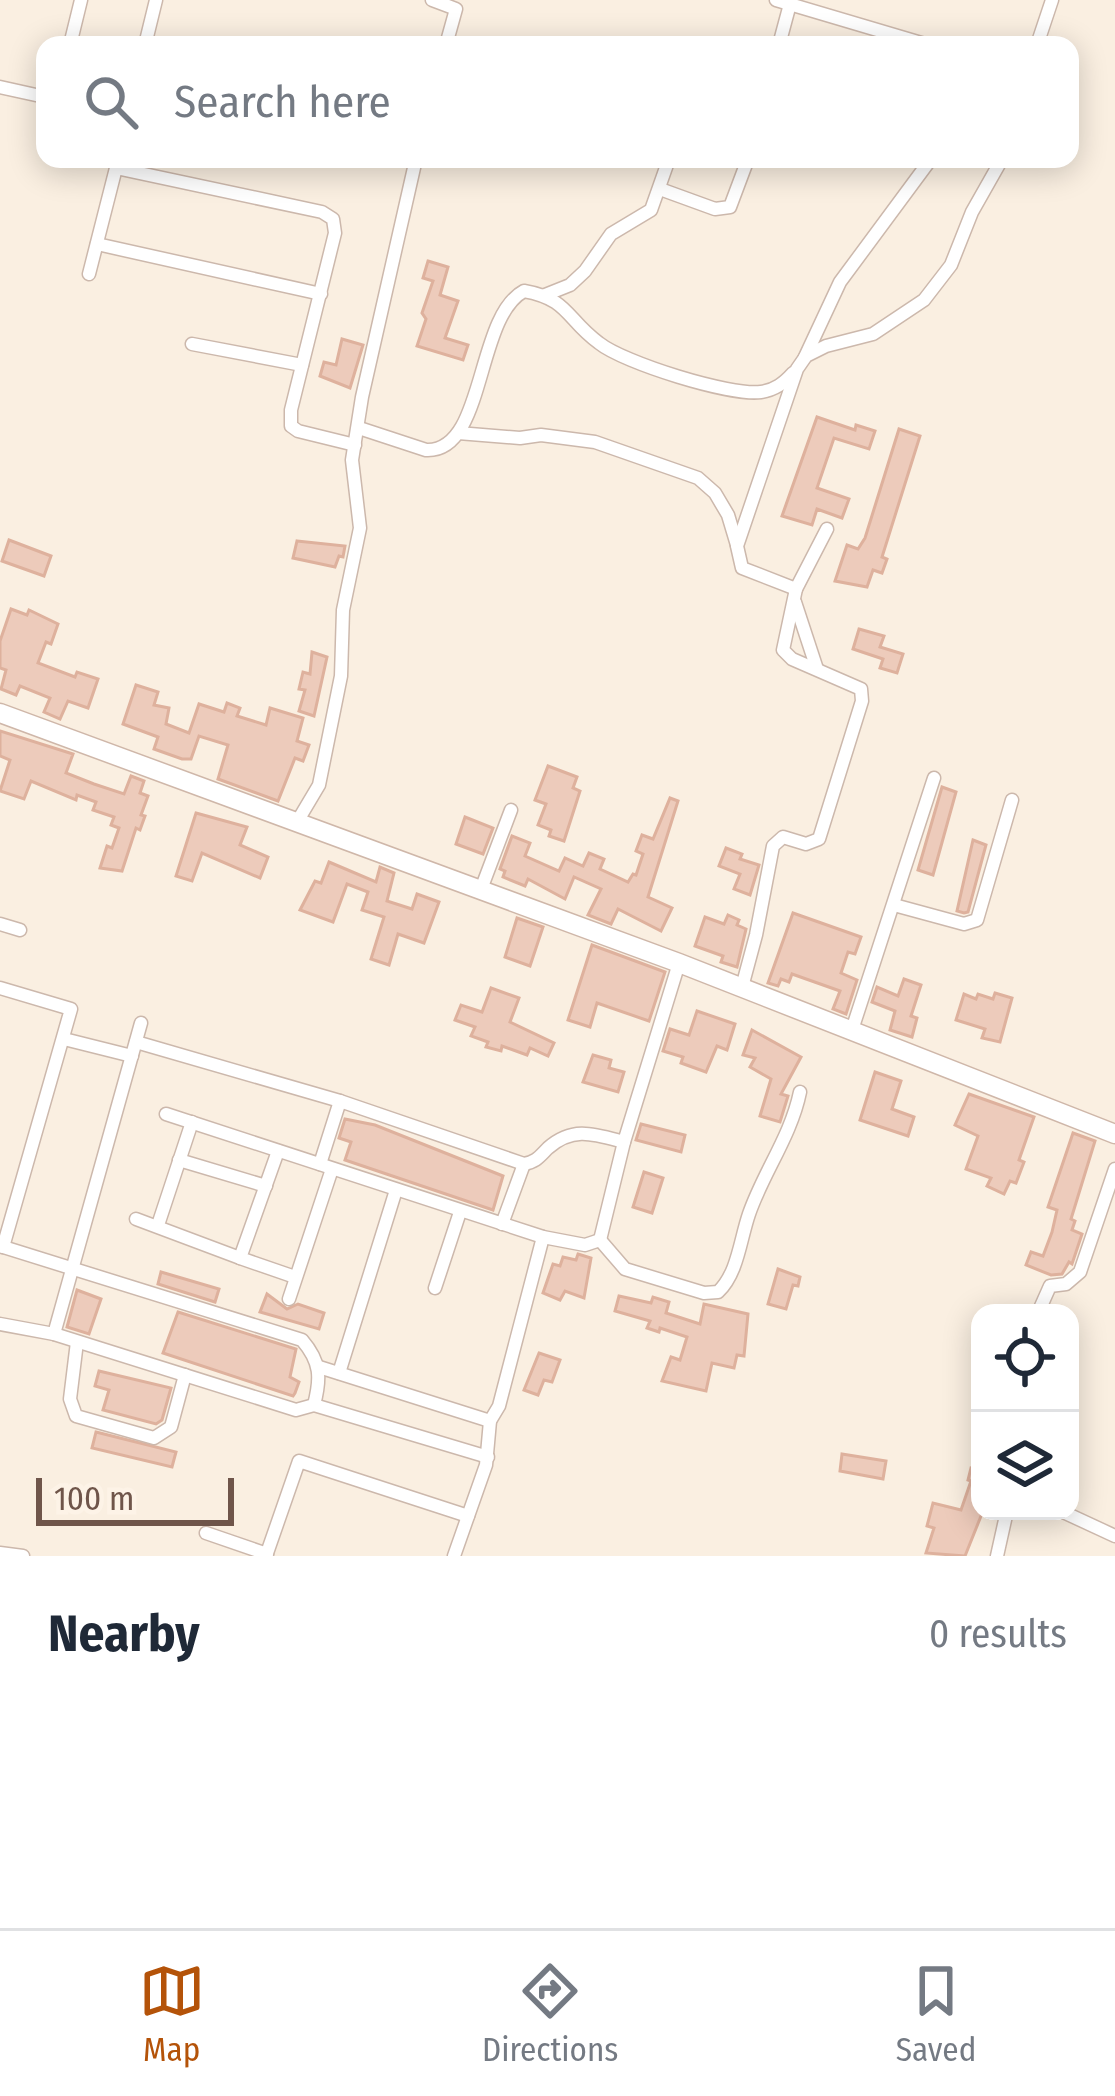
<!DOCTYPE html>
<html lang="en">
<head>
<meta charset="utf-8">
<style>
	body { margin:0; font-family:"Fira Sans Condensed",sans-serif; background:#f6f6f7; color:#1f2937 }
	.controls { position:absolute; right:36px; bottom:36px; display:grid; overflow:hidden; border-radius:24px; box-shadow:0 6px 30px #0003 }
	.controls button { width:108px; height:108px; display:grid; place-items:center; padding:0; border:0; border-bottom:3px solid #e0e1e3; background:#fff; color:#1f2937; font:60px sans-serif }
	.scale { position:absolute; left:36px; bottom:30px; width:198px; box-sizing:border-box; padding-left:12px; border:6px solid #6f554a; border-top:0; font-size:33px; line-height:42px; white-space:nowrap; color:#6f554a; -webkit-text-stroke:9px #fdf3e7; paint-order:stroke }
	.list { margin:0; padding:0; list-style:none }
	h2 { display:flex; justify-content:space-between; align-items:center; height:156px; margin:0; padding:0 48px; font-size:51px }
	h2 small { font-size:39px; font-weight:400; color:#747a83 }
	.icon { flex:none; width:66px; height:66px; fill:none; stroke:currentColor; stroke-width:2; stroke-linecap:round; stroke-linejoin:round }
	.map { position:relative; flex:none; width:1115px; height:1556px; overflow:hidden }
	.search { position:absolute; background:#fff; box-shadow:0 6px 30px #0003; left:36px; right:36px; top:36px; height:132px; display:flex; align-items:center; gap:30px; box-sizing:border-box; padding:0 42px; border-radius:24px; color:#747a83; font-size:45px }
	.sheet { height:372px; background:#fff }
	nav { display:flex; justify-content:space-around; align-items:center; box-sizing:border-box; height:168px; border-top:3px solid #e0e1e3; background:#fff; font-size:33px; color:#747a83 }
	nav a { display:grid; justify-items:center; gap:6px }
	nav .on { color:#b45309 }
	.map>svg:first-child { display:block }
</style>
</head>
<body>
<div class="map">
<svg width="1115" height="1556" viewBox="0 0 1115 1556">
	<rect width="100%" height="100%" fill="#faefe1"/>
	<g fill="#edcbbb" stroke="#deb19d" stroke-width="3">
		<path d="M428,261L448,267L440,295L458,301L445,338L468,345L463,360L417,346L426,319L422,313L433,281L423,278Z"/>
		<path d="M342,339L363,345L350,388L320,376L324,362L336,365Z"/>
		<path d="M817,417L855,430L856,425L875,431L869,449L834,438L817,488L849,499L842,518L817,509L812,525L782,516Z"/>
		<path d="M899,429L920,436L882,557L887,559L882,573L873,570L867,587L835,581L847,545L858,549L865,538Z"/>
		<path d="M9,540L51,556L44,576L2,561Z"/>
		<path d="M297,541L345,546L343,557L339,556L335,567L293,558Z"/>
		<path d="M11,609L27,615L29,610L58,624L51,644L46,642L38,663L75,677L77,672L98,679L88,708L68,701L60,719L44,712L50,698L20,686L16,695L1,689L6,670L0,668V641Z"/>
		<path d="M859,629L884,636L880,647L903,654L897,673L880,668L883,659L853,649Z"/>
		<path d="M312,652L327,657L314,716L299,711L305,690L299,689L303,672L310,674Z"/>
		<path d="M136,685L158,692L154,705L169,708L166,724L189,733L199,704L224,712L227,703L240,708L237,716L266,725L270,708L303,718L297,741L309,745L303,761L295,758L278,801L218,779L228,745L199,736L191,759H182L154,749L158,737L123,724Z"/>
		<path d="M0,731L73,754L66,773L94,784L124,794L131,776L144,781L140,793L148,796L141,815L145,816L140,830L136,828L122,871L100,868L107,846L112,848L119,828L111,825L114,817L93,810L96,802L77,795L76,800L31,781L24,799L0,791L10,760L0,756Z"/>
		<path d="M548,766L577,777L573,788L580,791L564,841L549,836L551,830L538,825L546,804L535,800Z"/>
		<path d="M942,787L956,792L933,875L918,870Z"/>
		<path d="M670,798L678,801L648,897L672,908L661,931L618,909L611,924L588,915L601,889L574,877L565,899L528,879L525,886L503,877L505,871L500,869L512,836L530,843L525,856L559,871L565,858L583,866L589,853L604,859L600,869L628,882L633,874L636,875L643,854L636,851L642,835L653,839Z"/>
		<path d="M196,813L247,827L240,845L268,857L260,878L202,853L192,881L176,876Z"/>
		<path d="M465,817L493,828L483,854L456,844Z"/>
		<path d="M973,840L986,845L968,912L964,913L957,911Z"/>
		<path d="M726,848L742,854L740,859L759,865L750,895L734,889L740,874L719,866Z"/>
		<path d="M329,862L376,882L380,867L394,873L387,901L412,909L417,894L439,902L424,943L398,934L389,965L371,959L384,917L362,910L368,892L347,884L333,922L300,910L315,881L321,883Z"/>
		<path d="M793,913L861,937L855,954L848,952L841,973L857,980L846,1014L833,1009L840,991L792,974L789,982L781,979L778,986L768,983Z"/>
		<path d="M728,915L739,920L737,925L746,929L737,967L721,962L723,956L695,946L705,917L724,924Z"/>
		<path d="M517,918L543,927L530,966L505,957Z"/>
		<path d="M592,945L665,972L649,1021L597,1003L590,1027L568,1020Z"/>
		<path d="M904,979L921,985L911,1016L917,1018L912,1037L890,1030L895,1011L872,1002L877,987L898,996Z"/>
		<path d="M491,988L519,998L510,1022L554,1043L548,1056L530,1048L527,1055L502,1046L501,1051L486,1047L488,1042L471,1036L475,1027L455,1020L461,1005L482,1012Z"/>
		<path d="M995,993L1012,998L1000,1042L982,1038L985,1029L956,1020L964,994L976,999L978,994L993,999Z"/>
		<path d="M697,1011L735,1024L727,1050L717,1046L706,1072L681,1063L683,1057L663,1051L670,1029L689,1035Z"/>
		<path d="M752,1030L801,1057L781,1094L788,1096L780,1122L760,1116L771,1079L750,1067L755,1058L743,1055Z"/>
		<path d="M593,1055L611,1060L609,1068L624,1072L618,1092L583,1082Z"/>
		<path d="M875,1072L901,1081L892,1109L914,1117L908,1136L860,1120Z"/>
		<path d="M969,1094L1034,1117L1019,1160L1024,1162L1016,1183L1010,1181L1004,1194L987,1186L991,1178L966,1169L978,1136L955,1125Z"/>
		<path d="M345,1119L375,1125L503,1176L493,1210L345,1160L351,1142L339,1138Z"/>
		<path d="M641,1124L685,1135L681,1152L636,1140Z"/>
		<path d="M1073,1133L1095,1141L1071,1219L1075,1221L1072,1230L1082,1234L1072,1264L1069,1262L1062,1274L1051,1275L1026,1265L1031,1252L1043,1256L1052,1232L1057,1210L1048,1207Z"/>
		<path d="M644,1172L663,1178L652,1213L633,1207Z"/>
		<path d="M578,1254L591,1258L584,1298L565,1291L560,1300L543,1293L553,1264L560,1266L563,1257L576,1260Z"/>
		<path d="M778,1269L800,1277L798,1286L793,1285L786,1309L768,1304Z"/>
		<path d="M161,1272L219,1289L215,1302L158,1284Z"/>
		<path d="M77,1290L101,1299L89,1334L67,1327Z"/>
		<path d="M267,1294L287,1309L298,1304L324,1313L319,1329L260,1312Z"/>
		<path d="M619,1296L651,1303L653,1297L669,1302L666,1313L700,1324L704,1304L748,1314L744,1356L737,1355L734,1368L712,1363L706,1391L662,1381L671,1357L680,1360L687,1337L660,1328L659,1332L647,1328L650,1321L615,1311Z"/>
		<path d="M178,1312L296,1349L290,1377L299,1382L295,1393L293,1396L163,1353Z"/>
		<path d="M539,1353L560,1360L552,1382L544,1380L538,1395L524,1390Z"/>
		<path d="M99,1371L171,1388L162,1420L156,1424L103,1410L109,1390L95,1386Z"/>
		<path d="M96,1432L176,1452L172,1467L92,1448Z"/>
		<path d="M842,1454L886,1461L883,1479L840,1471Z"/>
		<path d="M979,1461L980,1511H983L965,1556L926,1553L934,1528L927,1526L933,1503L961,1510L971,1481L968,1480L971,1468L976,1469Z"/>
	</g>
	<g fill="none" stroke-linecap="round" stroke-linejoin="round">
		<g stroke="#ccb8ac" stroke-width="15">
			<g id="street">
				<path d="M432,0L456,9L446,45"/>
				<path d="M776,0L928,45"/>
				<path d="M70,45L81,0"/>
				<path d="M145,45L156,0"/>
				<path d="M779,45L790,4"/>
				<path d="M1037,45L1052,0"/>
				<path d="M0,87L45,97"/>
				<path d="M118,159L116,168L322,212L333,219L335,233L291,410V426L298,431L355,445"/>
				<path d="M660,189L715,209L730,207L748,159"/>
				<path d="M97,244L321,294"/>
				<path d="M89,274L116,168"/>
				<path d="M545,295L570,285L585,271L611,234L651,210L669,159"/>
				<path d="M192,344L302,365"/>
				<path d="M805,357L840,282L931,159"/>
				<path d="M359,428L426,450C486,453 475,317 524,291C569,299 566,319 599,343C624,363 730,396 761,392C775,390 784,383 793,373"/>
				<path d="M458,433L520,438L541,435L595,442L698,478L715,493L728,515L737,545"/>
				<path d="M796,589L827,529"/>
				<path d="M795,602L817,669"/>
				<path d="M297,822L319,785L341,676L343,610L360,528L352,460L362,397L416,159"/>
				<path d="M480,892L511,810"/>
				<path d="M894,905L964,924L977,920L1012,800"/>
				<path d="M0,924L20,930"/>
				<path d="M742,987L756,935L773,846L783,837L806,844L819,839L862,701L861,689L792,659L783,650L796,589L742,568L737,546L797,369L806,356L826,346L873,334L924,300L951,265L972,212L1002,159"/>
				<path d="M0,988L71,1009L3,1247"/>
				<path d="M851,1033L934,778"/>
				<path d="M64,1039L132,1056"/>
				<path d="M136,1042L340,1101L524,1164C536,1162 539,1157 548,1148C573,1126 594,1134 624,1142"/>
				<path d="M166,1114L543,1237L585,1245L600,1240"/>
				<path d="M278,1151L240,1258L295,1277"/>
				<path d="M179,1160L266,1186"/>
				<path d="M320,1164L340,1101"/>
				<path d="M136,1219L240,1258"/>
				<path d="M502,1224L524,1164"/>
				<path d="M158,1225L192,1122"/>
				<path d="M600,1240L625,1269L704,1293L718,1292C738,1273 740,1240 749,1214C763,1173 791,1136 800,1092"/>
				<path d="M600,1240L624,1142L679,963"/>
				<path d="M0,1246L302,1340C321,1362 321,1378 314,1405L296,1410L54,1334L0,1324"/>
				<path d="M435,1288L460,1212"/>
				<path d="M289,1299L332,1169"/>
				<path d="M1038,1313L1050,1286L1066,1284L1080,1272L1115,1169"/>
				<path d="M54,1334L141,1023"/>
				<path d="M77,1342L70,1399L76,1416L154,1438L171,1427L185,1375"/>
				<path d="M319,1367L490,1421"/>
				<path d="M339,1373L396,1190"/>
				<path d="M314,1405L488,1457"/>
				<path d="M1061,1511L1115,1536"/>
				<path d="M206,1533L267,1554"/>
				<path d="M0,1553L23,1556"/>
				<path d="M266,1556L299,1461L468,1516"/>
				<path d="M454,1556L486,1465L490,1421L499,1406L543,1237"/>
				<path d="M997,1556L1007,1511"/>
			</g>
		</g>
		<g stroke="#cfb7a9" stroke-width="21">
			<path id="secondary" d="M0,713L679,963L1115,1134"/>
		</g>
		<use href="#street" stroke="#fff" stroke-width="12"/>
		<use href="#secondary" stroke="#fff" stroke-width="18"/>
	</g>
</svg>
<div class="controls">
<button><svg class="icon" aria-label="locate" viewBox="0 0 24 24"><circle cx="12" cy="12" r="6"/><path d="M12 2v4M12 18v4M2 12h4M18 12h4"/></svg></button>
<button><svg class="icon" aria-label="layers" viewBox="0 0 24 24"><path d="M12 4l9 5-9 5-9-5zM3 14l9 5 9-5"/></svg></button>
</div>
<div class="scale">100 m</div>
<div class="search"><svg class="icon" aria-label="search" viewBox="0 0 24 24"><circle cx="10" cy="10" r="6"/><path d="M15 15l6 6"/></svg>Search here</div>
</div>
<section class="sheet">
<h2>Nearby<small>0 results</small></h2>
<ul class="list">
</ul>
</section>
<nav>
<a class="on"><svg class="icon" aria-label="map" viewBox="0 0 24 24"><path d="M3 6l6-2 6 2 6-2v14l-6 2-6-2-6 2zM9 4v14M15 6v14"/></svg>Map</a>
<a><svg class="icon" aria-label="directions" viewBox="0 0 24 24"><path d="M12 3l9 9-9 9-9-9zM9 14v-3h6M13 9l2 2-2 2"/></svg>Directions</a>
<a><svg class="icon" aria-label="saved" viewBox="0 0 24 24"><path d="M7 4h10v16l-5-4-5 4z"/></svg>Saved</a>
</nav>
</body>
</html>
